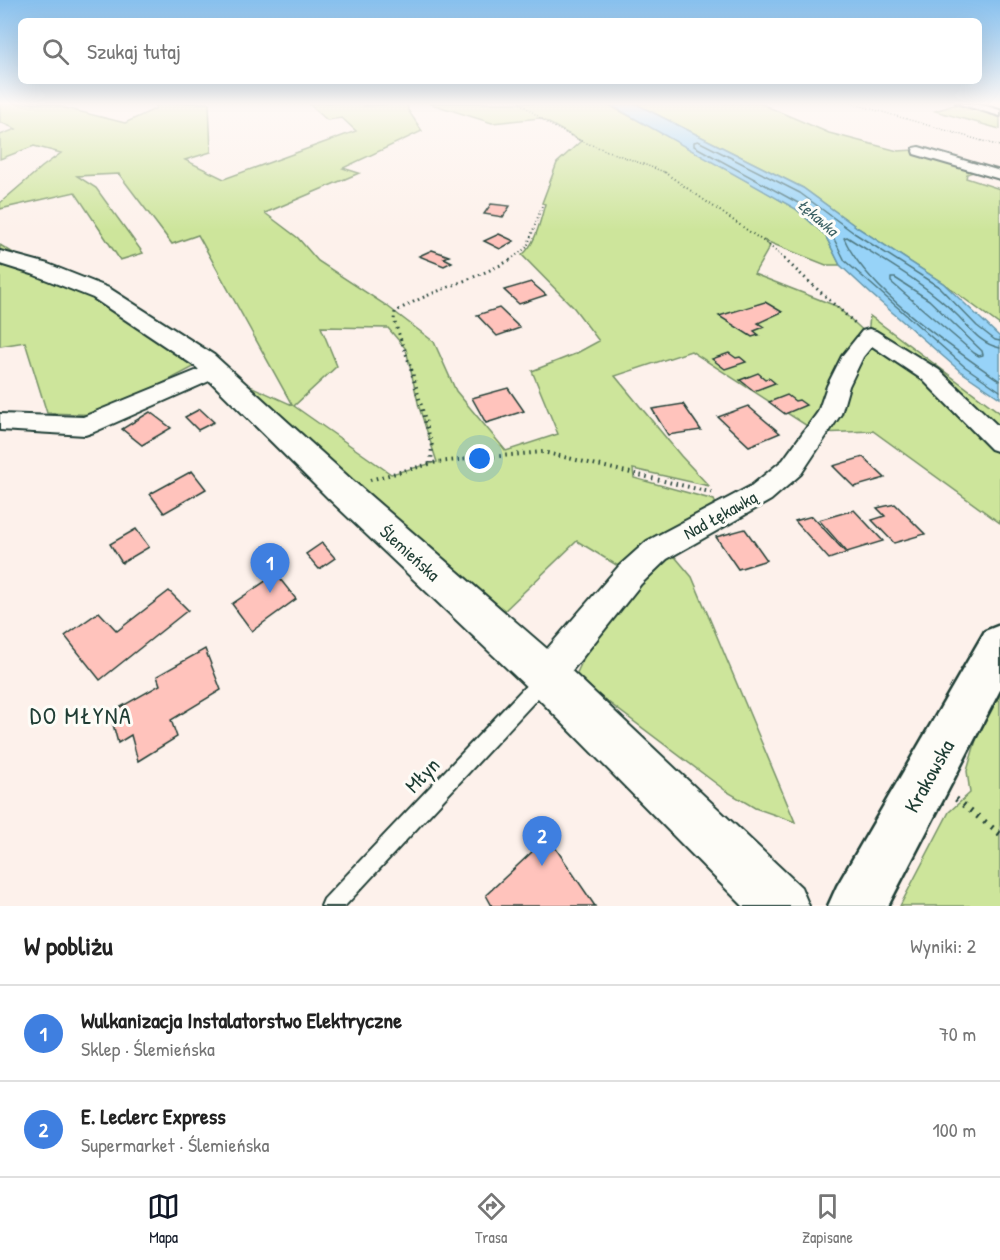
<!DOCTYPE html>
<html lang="pl">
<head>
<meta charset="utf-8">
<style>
	body { margin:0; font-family:"Patrick Hand",sans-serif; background:#f2f2f2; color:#222 }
	.you { position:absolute; left:480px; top:459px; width:21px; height:21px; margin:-15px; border:4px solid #fff; border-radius:50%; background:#1a73e8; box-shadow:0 0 0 9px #1a73e833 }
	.badge { display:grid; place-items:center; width:39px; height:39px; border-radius:50%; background:#111827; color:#fff; font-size:20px; font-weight:700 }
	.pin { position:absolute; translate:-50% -50px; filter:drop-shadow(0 2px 3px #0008) }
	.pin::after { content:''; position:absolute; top:32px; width:21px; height:18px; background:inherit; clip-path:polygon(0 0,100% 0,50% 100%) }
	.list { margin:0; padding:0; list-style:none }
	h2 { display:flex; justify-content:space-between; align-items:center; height:78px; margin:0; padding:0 24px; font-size:26px }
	h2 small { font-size:20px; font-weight:400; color:#767676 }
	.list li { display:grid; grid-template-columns:39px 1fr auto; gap:18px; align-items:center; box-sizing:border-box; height:96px; padding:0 24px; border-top:2px solid #e0e0e0 }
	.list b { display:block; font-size:22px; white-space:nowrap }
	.list p { margin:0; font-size:20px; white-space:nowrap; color:#767676 }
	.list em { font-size:20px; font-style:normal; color:#767676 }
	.icon { flex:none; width:33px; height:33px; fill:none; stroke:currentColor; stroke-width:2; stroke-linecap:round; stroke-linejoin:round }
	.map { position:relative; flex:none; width:1000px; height:906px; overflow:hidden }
	.search { position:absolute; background:#fff; box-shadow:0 6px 24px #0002; left:18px; right:18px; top:18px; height:66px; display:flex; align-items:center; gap:15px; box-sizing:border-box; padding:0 21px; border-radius:9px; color:#767676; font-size:22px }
	.sheet { height:270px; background:#fff }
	nav { display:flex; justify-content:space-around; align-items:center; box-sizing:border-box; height:84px; border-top:2px solid #e0e0e0; background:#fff; font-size:16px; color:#767676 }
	nav a { display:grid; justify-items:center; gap:3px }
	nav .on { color:#111827 }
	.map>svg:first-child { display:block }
</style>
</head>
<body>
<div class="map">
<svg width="1000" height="906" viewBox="0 0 1000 906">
	<rect width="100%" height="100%" fill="#fdf1eb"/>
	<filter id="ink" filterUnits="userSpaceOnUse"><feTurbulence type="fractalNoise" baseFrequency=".0167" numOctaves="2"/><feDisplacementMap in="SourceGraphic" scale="12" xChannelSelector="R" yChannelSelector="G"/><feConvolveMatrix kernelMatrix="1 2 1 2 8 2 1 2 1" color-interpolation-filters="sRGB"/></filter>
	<g filter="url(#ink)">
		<g fill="#cde59b" stroke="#769168" stroke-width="1.5" fill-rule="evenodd">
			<path d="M0,103H45L125,123L155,109L157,103H209L211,152L185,160L224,179L356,131L342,118L327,120L308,103H367L364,106L407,103L408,110L422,131L343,168L359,173L265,213L298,238L318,261L387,306L434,342L456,391L506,451L558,434L532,371L575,354L599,341L574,308L522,255C536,244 540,221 545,204L542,203L557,163L581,141L540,118L492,123L428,103H604L663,133L796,209L825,235L840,265H826L763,240L770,246L754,274L836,306L868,335L870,316L1000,413V523L873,431L818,433L691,351L615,376L681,456L709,486L633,469L634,478L714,500L718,509L623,569L577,541L500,615L215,370L292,405L198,235L172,244L119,174L77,176L96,188L143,253L120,260L75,192L0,209V203L42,167L61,153L34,146L0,159V135L16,129L0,122ZM321,327L388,328L406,349L419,407L437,462L391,474L294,406L337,366Z"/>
			<path d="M634,103H759L829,133L898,151L914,150L979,170L967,174L966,178L1000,189V325L943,283L858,228L803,188Z"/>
			<path d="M957,104L1000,114V129L935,111Z"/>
			<path d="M0,245L40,269L101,293L205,361L103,415L47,413L25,342L0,346Z"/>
			<path d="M671,552L692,577L795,822L755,808L726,791L575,677L594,636L651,563Z"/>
			<path d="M1000,657V906H900L949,812L970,793L967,771Z"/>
		</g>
		<path fill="#97d3f8" stroke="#6797aa" stroke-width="1.5" d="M607,103H634L803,188L858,228L943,283L1000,337V398L960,371L871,294L840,265L825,235L796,209Z"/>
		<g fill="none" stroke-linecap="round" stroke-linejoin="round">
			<g stroke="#4f7982" stroke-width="1.5">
				<path d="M891,278H895L929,300L982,351L983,355L979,356L974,353L891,282Z"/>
				<path d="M1000,341L995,340L977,326L939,287L854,233L800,193L698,141L694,142V146L800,204L830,231L845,261L964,366L1000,391"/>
				<path d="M1000,348C980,344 970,328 957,315C925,283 884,261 847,237L844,238C866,290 954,349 1000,381"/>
			</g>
		</g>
		<g fill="#ffc3bc" stroke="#1f3d34" stroke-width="1.5">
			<path d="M491,204L510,206L503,217L484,214Z"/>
			<path d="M499,234L514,241L500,249L484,241Z"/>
			<path d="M432,250L449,256L444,258L452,262L444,266L419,256Z"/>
			<path d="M531,282L546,295L519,304L504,290Z"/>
			<path d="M765,302L782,312L758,323L764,327L754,331L759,335L752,337L719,316Z"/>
			<path d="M499,308L520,328L497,336L477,315Z"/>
			<path d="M729,353L736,358L740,357L746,362L725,369L712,359Z"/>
			<path d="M758,373L765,379L769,378L775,383L754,391L740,380Z"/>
			<path d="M508,388L524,411L486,423L472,398Z"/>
			<path d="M787,395L795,401L799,400L806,405L785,414L769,402Z"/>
			<path d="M683,404L701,430L668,435L652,409Z"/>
			<path d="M748,406L780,433L749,446L718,417Z"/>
			<path d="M200,409L214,422L198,430L185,417Z"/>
			<path d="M150,412L171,428L142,445L122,429Z"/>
			<path d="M863,457L885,478L854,487L833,466Z"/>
			<path d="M192,471L206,489L164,513L150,494Z"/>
			<path d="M895,504L925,534L894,543L872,520L885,516L877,508Z"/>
			<path d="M854,510L883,541L847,552L819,520Z"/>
			<path d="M812,516L846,553L829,559L795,521Z"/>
			<path d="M136,529L149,547L122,563L110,544Z"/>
			<path d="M745,529L767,560L738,569L716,537Z"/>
			<path d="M322,543L335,558L319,569L306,554Z"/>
			<path d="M276,574L296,599L252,631L232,604Z"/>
			<path d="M169,591L188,610L100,680L65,636L99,612L117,631Z"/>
			<path d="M205,649L221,690L171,720L177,737L138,761L131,735L118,743L110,713L160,685L157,676Z"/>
			<path d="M548,837L595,906H492L486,895Z"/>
		</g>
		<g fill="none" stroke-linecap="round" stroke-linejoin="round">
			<g stroke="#1f3d34" stroke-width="4">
				<path id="service" d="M541,674L547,676L549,682L547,688L345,906H321L324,899L535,676Z"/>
			</g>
			<g stroke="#1f3d34" stroke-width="4">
				<g id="minor">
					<path d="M956,103H975L1000,110V116Z"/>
					<path d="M919,147L1000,171V179L914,154L913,151L914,148Z"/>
					<path d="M869,329L876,331L939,370L1000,428V452L991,449L923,380L872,346L863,357L849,386L841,414L801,474L771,500L667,559L641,584L558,688L546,693L534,688L529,676L534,664L619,566L647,541L751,486L783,460L818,412L827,386L842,356L862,331Z"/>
					<path d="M215,363L223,365L226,370L223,375L94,432L85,435L0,430V414L83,417Z"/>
				</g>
			</g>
			<g stroke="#1f3d34" stroke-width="4">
				<path id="tertiary" d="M0,251L48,264L109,288L214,355L352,480L561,661L801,887L809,906H743L531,691L328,498L196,367L93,298L32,274L0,264Z"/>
			</g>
			<g stroke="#1f3d34" stroke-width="5">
				<path id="secondary" d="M1000,625V690L888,906H828L837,886L985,631Z"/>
			</g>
			<g stroke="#1f3d34" stroke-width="1.5" stroke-dasharray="1 2" stroke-linecap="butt">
				<path d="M520,103L550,125L581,141L667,173"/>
				<path d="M851,103L1000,146"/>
			</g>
			<g stroke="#1f3d34" stroke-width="2" stroke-dasharray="1 3" stroke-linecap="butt">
				<path d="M664,172L770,246L786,260"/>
				<path d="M510,260L527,247L542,206"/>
			</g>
			<g stroke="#1f3d34" stroke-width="3" stroke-dasharray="1.5 4" stroke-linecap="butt">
				<path d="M784,259L857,325"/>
				<path d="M412,371L394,320L395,312C431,290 475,280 512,259"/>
			</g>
			<g stroke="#1f3d34" stroke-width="4" stroke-dasharray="1.5 4.5" stroke-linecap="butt">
				<path d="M411,369L432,446L431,463"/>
				<path d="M370,480L437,462L543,452L714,493"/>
			</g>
			<path stroke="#1f3d34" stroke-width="6" stroke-dasharray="2 7" stroke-linecap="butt" d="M956,799L1000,834"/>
			<use href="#service" fill="#fdfcf7" fill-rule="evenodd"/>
			<use href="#minor" fill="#fdfcf7" fill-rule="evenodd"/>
			<use href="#tertiary" fill="#fdfcf7" fill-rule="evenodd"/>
			<use href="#secondary" fill="#fdfcf7" fill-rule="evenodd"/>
		</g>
	</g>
	<linearGradient id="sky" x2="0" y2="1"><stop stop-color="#87c0ee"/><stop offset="0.45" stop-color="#fef9f6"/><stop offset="1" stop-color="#fef9f6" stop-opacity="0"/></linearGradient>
	<rect width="1000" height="230" fill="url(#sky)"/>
	<g text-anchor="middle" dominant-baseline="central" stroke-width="6" stroke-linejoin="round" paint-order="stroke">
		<g font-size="16" font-style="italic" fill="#3d6265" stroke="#fdfcf7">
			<text transform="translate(818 217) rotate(41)">Łękawka</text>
		</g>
		<g font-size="18" fill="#1f3d34" stroke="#fdfcf7">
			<text transform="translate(720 515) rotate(-29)">Nad Łękawką</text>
			<text transform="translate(410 553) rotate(42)">Ślemieńska</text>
		</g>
		<g font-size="21" fill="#1f3d34" stroke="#fdfcf7">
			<text transform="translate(422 775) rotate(-46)">Młyn</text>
			<text transform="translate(929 776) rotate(-61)">Krakowska</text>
		</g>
		<g font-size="24" letter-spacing="1.5" fill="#1f3d34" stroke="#fdfcf7">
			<text x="81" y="715">DO MŁYNA</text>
		</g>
	</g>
</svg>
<div class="you"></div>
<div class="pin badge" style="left:270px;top:593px;background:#3f7fe0">1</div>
<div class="pin badge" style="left:542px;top:866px;background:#3f7fe0">2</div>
<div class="search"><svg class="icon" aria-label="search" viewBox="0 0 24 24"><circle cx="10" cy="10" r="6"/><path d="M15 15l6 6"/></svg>Szukaj tutaj</div>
</div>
<section class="sheet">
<h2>W pobliżu<small>Wyniki: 2</small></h2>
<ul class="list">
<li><span class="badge" style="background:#3f7fe0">1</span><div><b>Wulkanizacja Instalatorstwo Elektryczne</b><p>Sklep · Ślemieńska</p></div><em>70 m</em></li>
<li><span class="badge" style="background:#3f7fe0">2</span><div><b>E. Leclerc Express</b><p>Supermarket · Ślemieńska</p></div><em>100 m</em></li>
</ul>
</section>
<nav>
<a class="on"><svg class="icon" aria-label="map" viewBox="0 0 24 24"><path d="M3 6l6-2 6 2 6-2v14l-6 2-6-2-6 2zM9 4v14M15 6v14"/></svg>Mapa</a>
<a><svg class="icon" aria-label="directions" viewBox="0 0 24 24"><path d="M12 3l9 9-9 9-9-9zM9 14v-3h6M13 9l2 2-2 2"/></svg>Trasa</a>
<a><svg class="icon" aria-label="saved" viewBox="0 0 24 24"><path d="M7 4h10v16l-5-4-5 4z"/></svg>Zapisane</a>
</nav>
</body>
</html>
